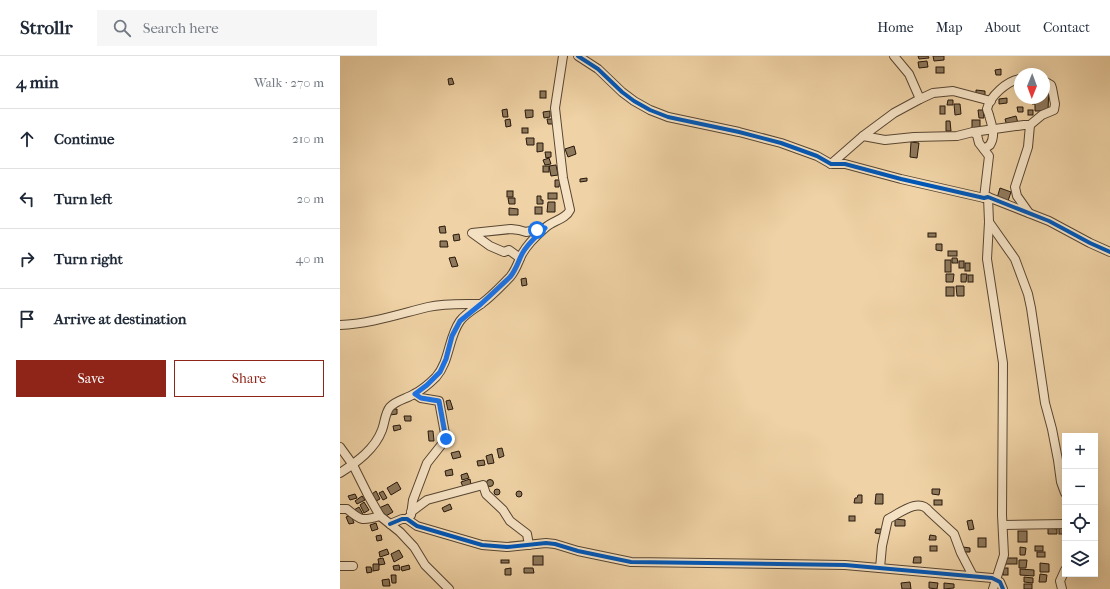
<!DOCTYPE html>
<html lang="en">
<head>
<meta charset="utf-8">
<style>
	body { margin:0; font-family:"IM FELL French Canon",serif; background:#f6f6f7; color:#1f2937 }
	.controls { position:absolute; right:12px; bottom:12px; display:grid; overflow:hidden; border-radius:0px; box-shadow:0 4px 16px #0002 }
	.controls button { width:36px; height:36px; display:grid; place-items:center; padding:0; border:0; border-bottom:1px solid #e0e1e3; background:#fff; color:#1f2937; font:20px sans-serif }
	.compass { position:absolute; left:674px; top:12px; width:36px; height:36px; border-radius:50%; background:#fff; box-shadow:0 4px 16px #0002; rotate:181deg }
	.stop { position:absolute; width:12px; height:12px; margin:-9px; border:3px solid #1a73e8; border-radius:50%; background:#fff }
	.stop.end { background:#1a73e8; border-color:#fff; box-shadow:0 1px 4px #0008 }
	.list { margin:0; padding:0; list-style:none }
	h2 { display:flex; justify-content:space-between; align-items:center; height:52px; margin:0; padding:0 16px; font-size:17px }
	h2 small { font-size:13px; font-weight:400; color:#747a83 }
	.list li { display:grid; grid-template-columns:26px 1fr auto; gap:12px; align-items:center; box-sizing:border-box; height:60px; padding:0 16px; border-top:1px solid #e0e1e3 }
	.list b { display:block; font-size:15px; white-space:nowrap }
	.list em { font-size:13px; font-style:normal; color:#747a83 }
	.actions { display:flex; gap:8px; padding:12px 16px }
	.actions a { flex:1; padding:9px 0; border:1px solid #8f2418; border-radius:0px; text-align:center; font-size:14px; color:#8f2418 }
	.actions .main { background:#8f2418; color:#fff }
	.icon { flex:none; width:22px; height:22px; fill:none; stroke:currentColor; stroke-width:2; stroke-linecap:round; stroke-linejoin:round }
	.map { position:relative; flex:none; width:770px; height:533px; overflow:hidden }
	header { display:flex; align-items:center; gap:24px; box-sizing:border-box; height:56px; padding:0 20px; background:#fff; border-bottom:1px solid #e0e1e3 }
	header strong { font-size:19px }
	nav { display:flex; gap:22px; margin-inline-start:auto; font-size:14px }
	.search { width:280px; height:36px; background:#f6f6f7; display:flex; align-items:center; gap:10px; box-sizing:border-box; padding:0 14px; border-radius:0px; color:#747a83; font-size:15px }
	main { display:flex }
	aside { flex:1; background:#fff }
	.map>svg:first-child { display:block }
</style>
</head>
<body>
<header>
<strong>Strollr</strong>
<div class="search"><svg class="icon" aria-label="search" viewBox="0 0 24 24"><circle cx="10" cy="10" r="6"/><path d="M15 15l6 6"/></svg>Search here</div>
<nav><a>Home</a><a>Map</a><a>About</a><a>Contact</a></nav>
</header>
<main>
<aside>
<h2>4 min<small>Walk · 270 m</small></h2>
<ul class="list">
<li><svg class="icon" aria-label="ahead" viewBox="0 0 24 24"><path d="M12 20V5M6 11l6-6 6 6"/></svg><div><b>Continue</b></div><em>210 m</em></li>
<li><svg class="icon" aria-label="left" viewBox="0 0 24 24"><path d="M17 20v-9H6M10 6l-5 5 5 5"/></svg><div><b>Turn left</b></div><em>20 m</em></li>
<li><svg class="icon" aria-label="right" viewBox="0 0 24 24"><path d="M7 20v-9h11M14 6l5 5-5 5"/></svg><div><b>Turn right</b></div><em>40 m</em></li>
<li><svg class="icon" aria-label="arrive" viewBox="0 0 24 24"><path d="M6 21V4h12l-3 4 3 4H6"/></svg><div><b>Arrive at destination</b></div></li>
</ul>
<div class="actions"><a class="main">Save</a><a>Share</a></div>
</aside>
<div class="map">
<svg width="770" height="533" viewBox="0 0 770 533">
	<rect width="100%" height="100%" fill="#efd2a5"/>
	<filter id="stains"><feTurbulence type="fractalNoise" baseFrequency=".005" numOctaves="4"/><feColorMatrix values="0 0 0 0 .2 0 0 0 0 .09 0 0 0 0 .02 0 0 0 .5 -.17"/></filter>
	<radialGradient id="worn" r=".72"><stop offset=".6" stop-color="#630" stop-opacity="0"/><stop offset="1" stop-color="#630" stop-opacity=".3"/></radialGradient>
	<g fill="#8f795c" stroke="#26180c">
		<path d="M578,0H588L589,2L579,3Z"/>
		<path d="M593,0H604V4L594,5Z"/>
		<path d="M587,5L588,11L579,12L578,6Z"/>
		<rect x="596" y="11" width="8" height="6"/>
		<path d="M661,13V19H656L655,14Z"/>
		<path d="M112,22L114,28L109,29L108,23Z"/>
		<path d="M704,29H709L708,55H695V48H692V42H704Z"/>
		<path d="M636,34L645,35V40L636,39Z"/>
		<rect x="200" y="35" width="6" height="7"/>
		<path d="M667,42V47L659,48V43Z"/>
		<path d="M608,44H613V49H607Z"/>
		<path d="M614,48H620L621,58L615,59Z"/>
		<rect x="600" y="50" width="5" height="8"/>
		<path d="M677,51H683V56H678Z"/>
		<path d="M167,53L168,61H163L162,54Z"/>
		<path d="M185,54H193V61L186,62Z"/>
		<path d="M638,54H643L644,62H639Z"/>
		<rect x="688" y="54" width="5" height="5"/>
		<path d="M210,55V61L204,62L203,56Z"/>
		<path d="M676,60L678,67L667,70L665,63Z"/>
		<path d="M170,63L171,70L166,71L165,64Z"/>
		<path d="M207,63H213V68H208Z"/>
		<rect x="632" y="64" width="8" height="9"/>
		<path d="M606,65H610L611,75H606Z"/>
		<rect x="182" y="72" width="6" height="5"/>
		<path d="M186,82H194V89H187Z"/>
		<path d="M571,86L579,87L577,102L570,101Z"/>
		<path d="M197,87H203V95L197,96Z"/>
		<path d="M234,90L236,98L228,101L225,93Z"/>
		<path d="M205,96H211V101L206,102Z"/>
		<path d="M209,102L211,108L205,109L203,104Z"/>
		<path d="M216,109L218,119L211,120L209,110Z"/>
		<rect x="203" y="110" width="6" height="6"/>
		<path d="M247,122V125L240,126V123Z"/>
		<path d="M215,124H220L219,131H215Z"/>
		<path d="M660,132L671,136L668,145L657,142Z"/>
		<rect x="167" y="135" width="6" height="6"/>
		<rect x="208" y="137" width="9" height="6"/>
		<path d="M197,140H201V144H203V148H197Z"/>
		<path d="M168,142H175V148H169Z"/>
		<path d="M208,146H215V156H207Z"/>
		<rect x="195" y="151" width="7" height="7"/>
		<path d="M169,152L178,153V159H169Z"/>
		<path d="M105,170L106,177H100L99,171Z"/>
		<rect x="588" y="177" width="8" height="4"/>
		<path d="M119,178L120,184L114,185L113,179Z"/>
		<path d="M100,185H107L108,191H100Z"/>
		<path d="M596,188H602V195L596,194Z"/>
		<rect x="608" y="195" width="9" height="5"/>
		<path d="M115,201L118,210L112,211L109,202Z"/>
		<path d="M612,202H617L618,207H612Z"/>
		<rect x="605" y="204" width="6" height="12"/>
		<rect x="619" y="205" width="5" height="7"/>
		<rect x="625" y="207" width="5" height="8"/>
		<path d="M606,218H614L613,226H606Z"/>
		<path d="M621,218H627L626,226H621Z"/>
		<rect x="628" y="219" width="5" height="7"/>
		<path d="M186,222L187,229L182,230L181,223Z"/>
		<path d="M616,230H624V240H617Z"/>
		<rect x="606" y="231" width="8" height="9"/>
		<path d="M110,344L113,353L108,354L106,345Z"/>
		<path d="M50,353H57V358L50,359Z"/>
		<path d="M64,360H71V365H65Z"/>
		<path d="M60,369L61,373L54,375L53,370Z"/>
		<path d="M88,375H93L94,385H89Z"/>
		<path d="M162,392L164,400L159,402L157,393Z"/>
		<path d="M119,395L121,401L113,403L111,397Z"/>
		<path d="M152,398L154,407L148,408L146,400Z"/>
		<path d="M144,404L145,409L138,410L137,405Z"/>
		<path d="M112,413L113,419L106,420L105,415Z"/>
		<path d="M127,417L129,422L122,424L121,419Z"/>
		<path d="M130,423L131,429L123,431L121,426Z"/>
		<circle cx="150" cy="427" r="3.5"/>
		<path d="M57,426L61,433L51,439L47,432Z"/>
		<path d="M592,433H600L599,439L592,438Z"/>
		<circle cx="157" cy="436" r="3"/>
		<path d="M36,435L40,443L36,445L32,438Z"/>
		<path d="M43,435L47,442L43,444L39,437Z"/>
		<circle cx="179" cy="438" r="3"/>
		<path d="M15,438L17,442L10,444L8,440Z"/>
		<path d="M536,438H543V448H535Z"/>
		<path d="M518,439H522V447H514L515,442H517Z"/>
		<path d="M22,440L25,444L17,448L15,445Z"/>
		<rect x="594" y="444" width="8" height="5"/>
		<path d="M24,446L29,454L24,457L20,449Z"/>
		<path d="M48,448L53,456L44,461L39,452Z"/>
		<path d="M110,448L112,453L104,456L102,452Z"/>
		<path d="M19,451L24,460L19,463L14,454Z"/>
		<path d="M11,459L14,467L9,468L6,461Z"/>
		<rect x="509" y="460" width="6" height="5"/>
		<path d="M555,463L565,464V470H555Z"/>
		<path d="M632,464L634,473L629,474L627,465Z"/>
		<path d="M36,467L38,473L32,475L30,469Z"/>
		<rect x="719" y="471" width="6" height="7"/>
		<path d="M708,472L717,473V478H708Z"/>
		<path d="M536,473H542L541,478L535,477Z"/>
		<rect x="678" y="475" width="9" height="11"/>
		<path d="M41,479L42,484L37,485L36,480Z"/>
		<path d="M590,479L596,480V484H589Z"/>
		<rect x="638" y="482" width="8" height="9"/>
		<rect x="590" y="490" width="7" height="5"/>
		<rect x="695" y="490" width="8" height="5"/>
		<path d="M623,491L630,492V496H623Z"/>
		<path d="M680,491L686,492L685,499H680Z"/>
		<path d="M47,493L49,498L40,501L39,496Z"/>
		<path d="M59,494L63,501L54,506L51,498Z"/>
		<rect x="697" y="496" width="8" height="5"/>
		<rect x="193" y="500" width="10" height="9"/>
		<path d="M574,501H581V507H573Z"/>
		<path d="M43,502L45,508L39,509L38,503Z"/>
		<rect x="665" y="502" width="12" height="6"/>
		<rect x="161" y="504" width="8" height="3"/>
		<path d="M679,504H687L686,512H679Z"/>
		<path d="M700,507L709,508V516H700Z"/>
		<path d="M33,508H39V514L33,515Z"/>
		<path d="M59,509L60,514H54L53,510Z"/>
		<path d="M69,509L70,513L62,515L61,511Z"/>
		<path d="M26,511H31L32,516L27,517Z"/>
		<path d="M171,512V519H165V513Z"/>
		<path d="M184,512H193L194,517H184Z"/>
		<rect x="663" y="512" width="5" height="7"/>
		<path d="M680,513L694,514V520L680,519Z"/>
		<path d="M700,518L707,519L706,526H699Z"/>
		<path d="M51,519H56V527H52Z"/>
		<path d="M684,521L693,522V527L684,526Z"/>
		<path d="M49,523L50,530H43L42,524Z"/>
		<path d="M570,526L571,533H562L561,527Z"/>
		<path d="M589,526L598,527L597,533L589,532Z"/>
		<path d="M604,527L614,528V532L604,533Z"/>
		<rect x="684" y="528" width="8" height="5"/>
	</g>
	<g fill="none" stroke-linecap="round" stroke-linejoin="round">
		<g stroke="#584632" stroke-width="10">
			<g id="minor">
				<path d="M238,0L258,13L282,36L294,45L310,54L328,61L399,76L441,87L477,100L491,108H505L561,123L644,142L648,141L709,165L750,187L770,196"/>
				<path d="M554,0L569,18L580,43"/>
				<path d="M633,76L637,79L639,87L649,100L644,142"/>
				<path d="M523,80L554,57L580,43L593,37L613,35L651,45"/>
				<path d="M644,93L650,89C656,79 652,70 649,59C649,58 647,54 647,53C650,40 667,25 680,23"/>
				<path d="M491,108L523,80L545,84L574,81L617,80L633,76L684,69H690"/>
				<path d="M648,141L649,166L647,203L663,307L662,459L664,499L653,533"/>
				<path d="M689,157L677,140L675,131L688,91L690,69L702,59L714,54L715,48L712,32L711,29L704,25"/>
				<path d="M649,166L675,203L688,238L691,252L705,347L712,373L718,404L721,426L725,437"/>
				<path d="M180,202L169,194L164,196L150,190L132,177L171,173L179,174L186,176L204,172"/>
				<path d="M0,269C30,268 59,258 88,251C105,247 123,248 141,248"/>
				<path d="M0,391L13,409L28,439L40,460L60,476L74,491L85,509L109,533"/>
				<path d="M0,417C17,406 35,393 42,374C45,366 45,357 50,351C57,344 66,343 74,338C82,334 90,327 96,321C110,305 108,282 120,265C125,258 134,253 141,248C152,240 161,230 170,221C176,214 178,206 182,198C187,189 197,179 205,172C212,165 226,163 230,154L223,122L215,52L223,0"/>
				<path d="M0,453H7C21,465 22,465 40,460"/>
				<path d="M71,456L87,444L143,429L146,438L163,454L170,465L187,478L189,489"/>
				<path d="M67,463L71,459L73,444L87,407L106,383L99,345L81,342L75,338"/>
				<path d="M50,468L62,463H67L77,470L142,489L167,491L206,487L215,488L238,495L291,506L505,509L652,522L660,526L663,533"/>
				<path d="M663,469L725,468"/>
				<path d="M0,510H13"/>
				<path d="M540,512L542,490L548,463C560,457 579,441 589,455L614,478L621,497L633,520"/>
				<path d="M722,533L720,525L725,514"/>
			</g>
		</g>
		<use href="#minor" stroke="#f5e2c4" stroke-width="8"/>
		<g stroke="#f5e2c4" stroke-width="6">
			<g id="cycleway">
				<path d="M238,0L258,13L282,36L294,45L310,54L328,61L399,76L441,87L477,100L491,108H505L561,123L644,142L648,141L709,165L750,187L770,196"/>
				<path d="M50,468L62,463H67L77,470L142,489L167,491L206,487L215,488L238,495L291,506L505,509L652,522L660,526L663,533"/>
			</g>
		</g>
		<use href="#cycleway" stroke="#0057b8" stroke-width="4"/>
	</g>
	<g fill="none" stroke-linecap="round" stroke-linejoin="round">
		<path stroke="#1a73e8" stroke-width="5" d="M106,383L99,345L81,342L75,338L87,329L100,316L106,303L112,280L120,265L141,248L170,221C176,214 178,206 182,198C187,188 197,180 205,172L197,174"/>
	</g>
	<rect width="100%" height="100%" filter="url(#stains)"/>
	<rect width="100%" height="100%" fill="url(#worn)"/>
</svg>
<div class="controls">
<button>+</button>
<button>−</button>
<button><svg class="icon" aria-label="locate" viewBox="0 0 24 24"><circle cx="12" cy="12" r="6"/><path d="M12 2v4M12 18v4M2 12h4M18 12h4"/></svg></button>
<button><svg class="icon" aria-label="layers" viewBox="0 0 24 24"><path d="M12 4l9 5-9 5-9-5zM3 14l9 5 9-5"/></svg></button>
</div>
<svg class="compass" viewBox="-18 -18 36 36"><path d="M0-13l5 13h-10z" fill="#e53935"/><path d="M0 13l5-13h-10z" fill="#747a83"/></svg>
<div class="stop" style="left:197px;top:174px"></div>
<div class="stop end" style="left:106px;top:383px"></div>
</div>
</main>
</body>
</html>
